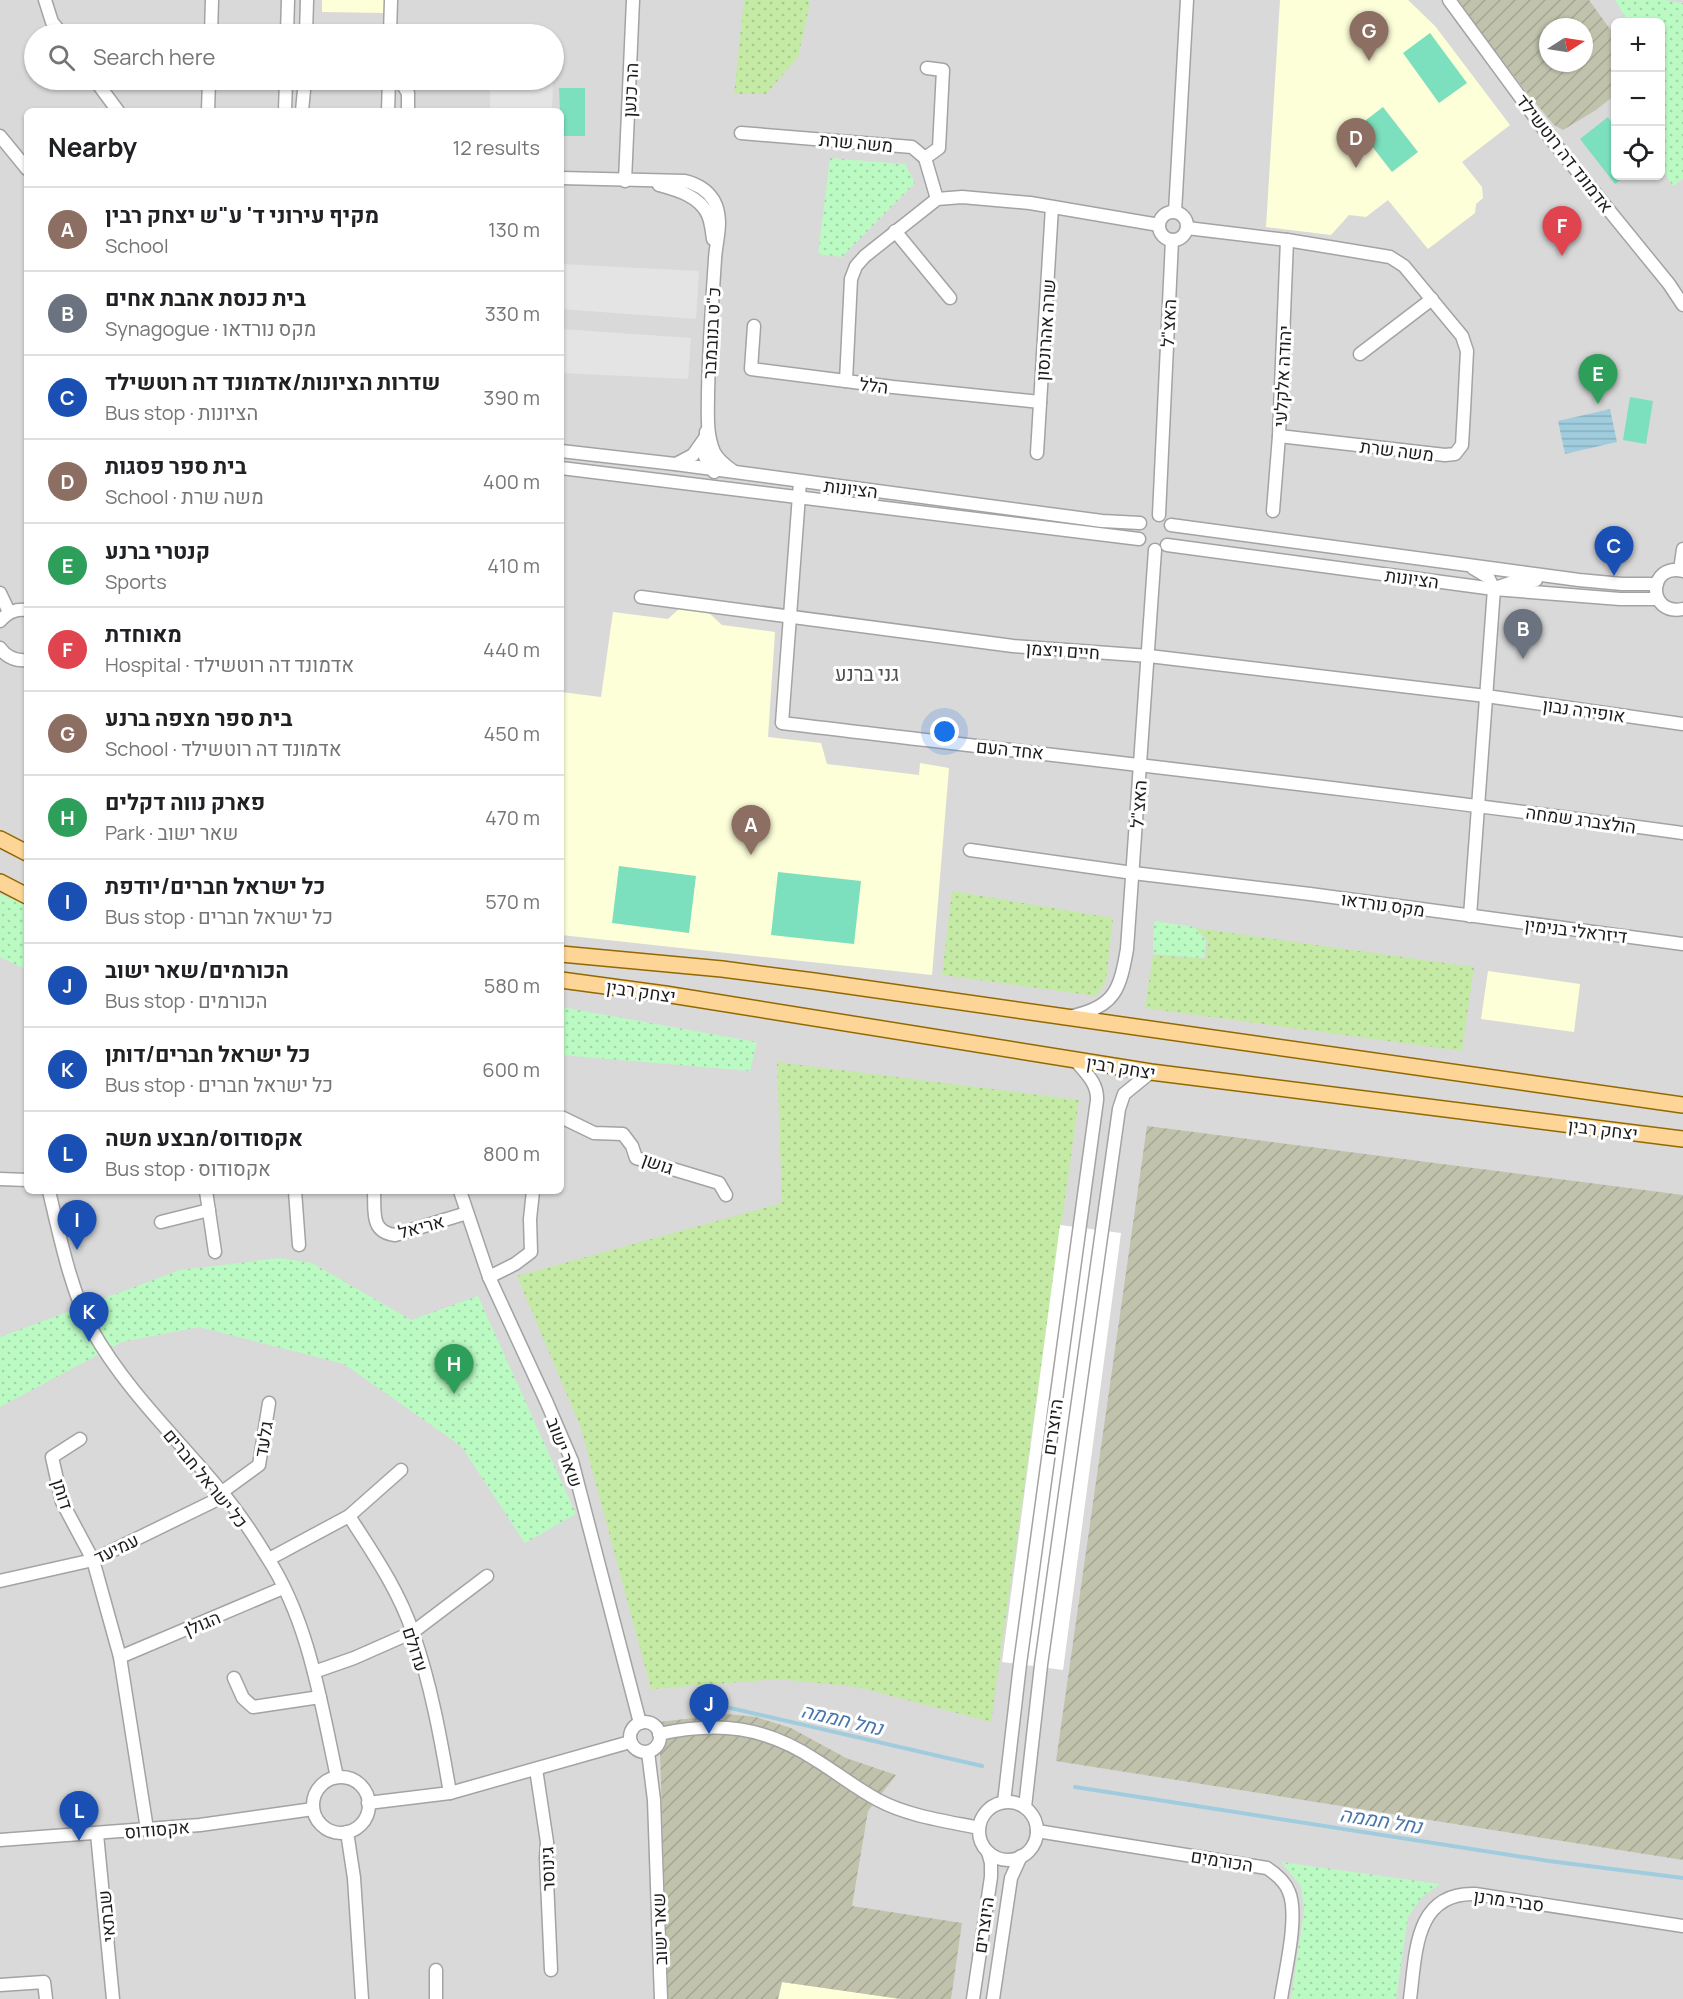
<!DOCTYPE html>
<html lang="en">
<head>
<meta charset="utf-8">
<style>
	body { margin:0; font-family:Manrope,Heebo,sans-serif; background:#f2f2f2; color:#202124 }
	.controls { position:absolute; right:18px; top:18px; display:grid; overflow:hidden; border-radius:9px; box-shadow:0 2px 4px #0004 }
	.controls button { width:54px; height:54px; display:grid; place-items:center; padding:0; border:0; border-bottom:2px solid #e0e0e0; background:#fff; color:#202124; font:30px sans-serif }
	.compass { position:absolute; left:1539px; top:18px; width:54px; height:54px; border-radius:50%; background:#fff; box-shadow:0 2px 4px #0004; rotate:78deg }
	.you { position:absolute; left:945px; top:732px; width:21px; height:21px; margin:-15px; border:4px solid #fff; border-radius:50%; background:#1a73e8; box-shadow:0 0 0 9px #1a73e833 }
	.badge { display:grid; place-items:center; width:39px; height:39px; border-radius:50%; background:#c70800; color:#fff; font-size:20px; font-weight:700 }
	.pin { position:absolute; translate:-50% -50px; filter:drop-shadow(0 2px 3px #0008) }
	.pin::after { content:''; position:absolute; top:32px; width:21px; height:18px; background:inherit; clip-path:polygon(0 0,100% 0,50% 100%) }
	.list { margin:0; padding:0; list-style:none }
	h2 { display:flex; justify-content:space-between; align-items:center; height:78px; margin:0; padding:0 24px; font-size:26px }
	h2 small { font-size:20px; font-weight:400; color:#757577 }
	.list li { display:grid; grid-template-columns:39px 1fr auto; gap:18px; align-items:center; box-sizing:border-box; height:84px; padding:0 24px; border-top:2px solid #e0e0e0 }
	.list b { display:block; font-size:22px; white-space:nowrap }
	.list p { margin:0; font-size:20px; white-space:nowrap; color:#757577 }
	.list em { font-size:20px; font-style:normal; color:#757577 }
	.icon { flex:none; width:33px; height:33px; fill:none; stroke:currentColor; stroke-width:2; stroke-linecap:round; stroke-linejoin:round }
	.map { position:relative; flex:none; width:1683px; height:1999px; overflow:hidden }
	.search { position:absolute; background:#fff; box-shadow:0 2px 4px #0004; left:24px; top:24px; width:540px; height:66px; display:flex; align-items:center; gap:15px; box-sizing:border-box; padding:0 21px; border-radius:33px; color:#757577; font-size:22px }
	.panel { position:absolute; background:#fff; box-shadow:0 2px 4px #0004; left:24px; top:108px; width:540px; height:1086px; border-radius:9px }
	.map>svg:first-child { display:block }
</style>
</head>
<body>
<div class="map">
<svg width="1683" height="1999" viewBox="0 0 1683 1999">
	<defs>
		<pattern id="construction-furrows" width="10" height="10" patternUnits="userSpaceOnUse" patternTransform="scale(1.5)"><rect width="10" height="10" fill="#c1c2ac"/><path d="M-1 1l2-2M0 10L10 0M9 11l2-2" fill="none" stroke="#a5a693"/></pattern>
		<pattern id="grass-dots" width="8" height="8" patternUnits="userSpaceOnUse" patternTransform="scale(1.5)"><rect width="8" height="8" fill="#c4eaa5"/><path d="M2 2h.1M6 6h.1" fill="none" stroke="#a8c88d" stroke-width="1.8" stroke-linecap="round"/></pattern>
		<pattern id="park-dots" width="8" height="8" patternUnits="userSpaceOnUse" patternTransform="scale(1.5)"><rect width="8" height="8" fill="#bbfac3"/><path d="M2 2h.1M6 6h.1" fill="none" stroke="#a0d6a7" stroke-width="1.8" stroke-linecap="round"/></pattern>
		<pattern id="water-rules" width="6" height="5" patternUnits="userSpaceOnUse" patternTransform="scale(1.5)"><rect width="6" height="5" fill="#a0ccdd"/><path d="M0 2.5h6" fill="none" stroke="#89afbd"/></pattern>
	</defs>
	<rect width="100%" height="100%" fill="#edeae1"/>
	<path fill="#dad9d9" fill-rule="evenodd" d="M0,0H1683V1999H0ZM1616,22H1660V176H1616ZM1548,27H1584V63H1548ZM34,34H554V80H34ZM27,111H561V1191H27Z"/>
	<g fill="#fdffd8">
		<path d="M322,0H385V13L322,12Z"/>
		<path d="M1280,0H1408L1435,26L1510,125L1462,162L1482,187L1483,198L1476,204L1475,213L1428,249L1388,200L1366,217L1349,215L1331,235L1266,227Z"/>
		<path d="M680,608L709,613L722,625L775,632L768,737L821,743L827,764L919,775L920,763L949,768L932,975L561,935V692L601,697L613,612L668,619Z"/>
		<path d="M1488,971L1580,984L1574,1032L1481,1019Z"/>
		<path d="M782,1982L901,1999H778Z"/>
	</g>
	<g fill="url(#construction-furrows)" fill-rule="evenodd">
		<path d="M1456,0H1589L1615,36V95L1596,110L1563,130L1554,125L1528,94ZM1548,27H1584V63H1548Z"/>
		<path d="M1147,1126L1683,1195V1860L1056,1761Z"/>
		<path d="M727,1714L756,1717L791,1728L846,1758L896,1775L868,1811L852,1906L962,1923L951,1999H901L782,1982L778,1999H668L659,1722Z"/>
	</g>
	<g fill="url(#grass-dots)">
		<path d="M744,0H809V8L798,57L766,94H734Z"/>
		<path d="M952,891L1113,918L1106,981L1096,996L942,975Z"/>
		<path d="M1196,928L1474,967L1462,1051L1145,1008L1153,955L1206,959L1208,940Z"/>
		<path d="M777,1062L1079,1100L991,1722L857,1687L779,1679L651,1689L581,1428L517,1276L782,1203Z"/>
	</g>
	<g fill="url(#park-dots)">
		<path d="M1615,0H1665L1683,3V179L1673,186L1661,168L1660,22H1628Z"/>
		<path d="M830,158L905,164L915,183L842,257L818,254Z"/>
		<path d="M0,894L27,905V970L0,957Z"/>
		<path d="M1154,921L1194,927L1206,940L1204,958L1153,954Z"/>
		<path d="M561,1007L757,1042L750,1071L561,1055Z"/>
		<path d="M280,1258L312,1263L411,1320L478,1296L576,1514L525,1543L461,1446L344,1364L199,1327L122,1342L0,1407V1337L180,1270Z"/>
		<path d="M1281,1862L1440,1884L1422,1897L1408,1917L1396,1999H1291L1304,1910L1301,1886Z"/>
	</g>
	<g fill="#7cdfbd">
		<path d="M1430,33L1467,83L1439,103L1403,53Z"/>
		<path d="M559,88H585V136H561Z"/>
		<path d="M1383,107L1418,152L1392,172L1357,127Z"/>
		<path d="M1608,117L1615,127L1616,176H1626L1615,184L1580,139Z"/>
		<path d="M1630,397L1653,401L1646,444L1623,440Z"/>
		<path d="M619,866L696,876L689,933L612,923Z"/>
		<path d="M778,872L861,881L854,944L771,935Z"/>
	</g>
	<g fill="#e4e4e4">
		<path d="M490,80H553L552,111H490Z"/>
		<path d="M561,264L699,271L696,319L561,309Z"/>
		<path d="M561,329L691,338L688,379L561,373Z"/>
	</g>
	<path fill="url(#water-rules)" d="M1610,409L1617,442L1565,454L1558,421Z"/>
	<path fill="#fff" d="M1060,1225L1121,1233L1063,1670L1002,1662Z"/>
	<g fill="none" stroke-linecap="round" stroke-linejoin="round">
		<g stroke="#a0ccdd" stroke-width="4">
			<path d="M696,1700L982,1766"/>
			<path d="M1075,1787L1549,1861L1683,1878"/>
		</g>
		<g stroke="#a3a3a3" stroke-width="15">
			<g id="minor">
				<path d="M45,0L52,22L62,34"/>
				<path d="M1449,0L1551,139L1669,284L1683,305"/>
				<path d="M211,34L212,0"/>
				<path d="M287,34L288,0"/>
				<path d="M306,34L307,0"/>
				<path d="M390,34L391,0"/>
				<path d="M95,80L118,111"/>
				<path d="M400,80L408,93V111"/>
				<path d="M208,111L209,80"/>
				<path d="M285,111L286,80"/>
				<path d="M302,111L305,80"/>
				<path d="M388,111L389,80"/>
				<path d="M741,133L912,147L925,158L937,199"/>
				<path d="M0,136L27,169"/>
				<path d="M925,158L939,148L943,70L927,68"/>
				<path d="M561,178L685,181C697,184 707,189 714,201C724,220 716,240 715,259C712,304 709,348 708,393C708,412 706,434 714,452C718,460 726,466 733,471"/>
				<path d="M625,181L633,0"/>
				<path d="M659,185C677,190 700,196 708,215C711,222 712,231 713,239"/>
				<path d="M1175,212L1187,0"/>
				<circle cx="1173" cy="226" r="14"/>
				<path d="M1187,228L1287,240L1390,257L1404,266L1462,336L1467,351L1464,410L1462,445L1455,454L1445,455L1279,436"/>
				<path d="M895,231L950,298"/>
				<path d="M754,326L751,369L893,387L1040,402"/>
				<path d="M1360,354L1432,299"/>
				<path d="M846,381L851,279L856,266L865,256L937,199L962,197L1030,203L1159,225"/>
				<path d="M706,432L705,457L714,472"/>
				<path d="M561,451L675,464L1102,521L1140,523"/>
				<path d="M1037,453L1052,207"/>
				<path d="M676,464L693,455L705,438"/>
				<path d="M561,468L1139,539"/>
				<path d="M800,482L782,723C1082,759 1383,792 1683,833"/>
				<path d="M1273,511L1279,436L1287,240"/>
				<path d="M1159,515L1172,240"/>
				<path d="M1171,525L1579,580L1622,584H1657"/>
				<path d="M1167,545L1494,589L1620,599H1658"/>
				<path d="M1680,570L1683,549"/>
				<path d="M1683,571C1648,562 1646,616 1683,609"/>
				<path d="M1495,588L1516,581L1536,580"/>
				<path d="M0,593L9,612"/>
				<path d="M641,597L1013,646L1149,656L1486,696L1683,724"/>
				<path d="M0,621C8,612 15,609 27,610"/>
				<path d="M0,648C7,658 16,661 27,660"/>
				<path d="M970,850L1133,873L1310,894L1683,944"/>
				<path d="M1470,916L1494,589L1488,577L1473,568"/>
				<path d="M1072,1016C1115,1007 1120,989 1127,949L1155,550"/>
				<path d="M561,1117L594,1133L623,1134L632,1146L636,1158L719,1183L726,1195"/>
				<path d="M0,1179L27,1180"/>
				<path d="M49,1191C59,1233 71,1292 92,1330C126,1390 176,1437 220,1490C237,1510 253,1534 267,1557C309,1621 321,1704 337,1777"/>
				<path d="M206,1191L215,1252"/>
				<path d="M295,1191L299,1245"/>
				<path d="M374,1191C375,1211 370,1232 395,1235L467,1213"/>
				<path d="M460,1191L489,1277L547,1403L572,1461L640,1723"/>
				<path d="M161,1222L209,1210"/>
				<path d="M489,1277L515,1264L531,1252L530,1219L533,1191"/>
				<path d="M80,1439L52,1457L62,1502L93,1560L120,1657L147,1829"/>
				<path d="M349,1516C373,1553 399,1591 413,1633C431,1684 441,1740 450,1793"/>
				<path d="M269,1559L349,1516L401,1470"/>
				<path d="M0,1581L93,1560L212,1502L222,1492L259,1465L269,1403"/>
				<path d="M120,1657L283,1588"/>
				<path d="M314,1672L354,1658L413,1632L487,1576"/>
				<path d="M234,1678L243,1698L253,1707L320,1697"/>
				<circle cx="645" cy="1737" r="15"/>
				<path d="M659,1734C718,1721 764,1726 816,1760C837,1773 856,1788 878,1800C908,1816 945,1821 979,1828"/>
				<path d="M648,1752L654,1800L661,1999"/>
				<path d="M536,1769L547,1842L546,1858L551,1970"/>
				<circle cx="341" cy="1805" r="28"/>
				<path d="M1004,1802L1020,1664L1097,1100C1098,1083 1085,1072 1075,1060"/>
				<circle cx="1008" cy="1831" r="29"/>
				<path d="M368,1803L450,1793L630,1742"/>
				<path d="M1025,1807L1041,1665L1119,1109L1124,1094L1151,1072"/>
				<path d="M1037,1831L1267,1868C1276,1874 1285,1881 1289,1892C1299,1916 1285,1972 1281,1999"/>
				<path d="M347,1832L354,1878L362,1999"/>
				<path d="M97,1834L113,1999"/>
				<path d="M0,1840L200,1825L313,1809"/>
				<path d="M0,1985L44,1982L46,1999"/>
				<path d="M436,1999V1970"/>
				<path d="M973,1999L991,1877V1863L988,1852"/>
				<path d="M993,1999L1011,1878L1021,1856"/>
				<path d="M1410,1999C1416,1954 1414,1892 1475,1894L1683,1926"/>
			</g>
		</g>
		<g stroke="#936800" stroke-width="18">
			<g id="major">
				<path d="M0,839L27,853"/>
				<path d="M0,882L27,896"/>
				<path d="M561,954L722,969L814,981L1683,1105"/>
				<path d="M561,980L665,994L1151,1072L1683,1139"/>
			</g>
		</g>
		<use href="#minor" stroke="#fff" stroke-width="12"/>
		<use href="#major" stroke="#fdd596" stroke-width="15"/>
	</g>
	<g text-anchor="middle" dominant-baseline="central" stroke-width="6" stroke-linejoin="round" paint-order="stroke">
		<g font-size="18" fill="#1c1c1c" stroke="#fff">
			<text transform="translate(630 90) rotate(-87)">הר כנען</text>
			<text transform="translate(856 142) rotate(5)">משה שרת</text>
			<text transform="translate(1565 153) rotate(52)">אדמונד דה רוטשילד</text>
			<text transform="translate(1168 323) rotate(-87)">האצ"ל</text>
			<text transform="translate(1045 330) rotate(-86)">שרה אהרונסון</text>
			<text transform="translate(711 333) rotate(-87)">כ"ט בנובמבר</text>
			<text transform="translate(1282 376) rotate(-87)">יהודה אלקלעי</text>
			<text transform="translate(874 385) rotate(7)">הלל</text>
			<text transform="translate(1397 450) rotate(7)">משה שרת</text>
			<text transform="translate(851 488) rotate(7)">הציונות</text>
			<text transform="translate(1412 578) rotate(8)">הציונות</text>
			<text transform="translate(1063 650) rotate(4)">חיים ויצמן</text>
			<text transform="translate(1584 710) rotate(8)">אופירה נבון</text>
			<text transform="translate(1010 749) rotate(6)">אחד העם</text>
			<text transform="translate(1138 804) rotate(-86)">האצ"ל</text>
			<text transform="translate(1581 819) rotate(8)">הולצברג שמחה</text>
			<text transform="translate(1383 904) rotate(8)">מקס נורדאו</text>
			<text transform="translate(1576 930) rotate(7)">דיזראלי בנימין</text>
			<text transform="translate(641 991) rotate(8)">יצחק רבין</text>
			<text transform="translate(1121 1067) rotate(9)">יצחק רבין</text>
			<text transform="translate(1603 1129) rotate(7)">יצחק רבין</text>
			<text transform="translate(658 1163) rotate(20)">גושן</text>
			<text transform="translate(421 1226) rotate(-15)">אריאל</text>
			<text transform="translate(1052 1427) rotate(-82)">היוצרים</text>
			<text transform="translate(263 1439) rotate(-80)">גלעד</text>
			<text transform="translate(565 1452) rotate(70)">שאר ישוב</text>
			<text transform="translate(206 1478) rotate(51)">כל ישראל חברים</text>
			<text transform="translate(63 1494) rotate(72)">דותן</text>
			<text transform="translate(116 1548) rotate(-25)">עמיעד</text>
			<text transform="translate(202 1623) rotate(-23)">הגולן</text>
			<text transform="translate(416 1649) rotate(72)">עדולם</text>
			<text transform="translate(157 1829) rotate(-5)">אקסודוס</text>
			<text transform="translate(1222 1860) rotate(9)">הכורמים</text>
			<text transform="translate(547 1869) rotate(-92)">גינוסר</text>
			<text transform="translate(1509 1900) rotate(8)">סברי מרנן</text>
			<text transform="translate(106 1916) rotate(-96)">שבתאי</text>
			<text transform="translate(983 1925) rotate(-82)">היוצרים</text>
			<text transform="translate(659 1929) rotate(-92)">שאר ישוב</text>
		</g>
		<g font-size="20" fill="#4f4f4f" stroke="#fff">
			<text x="867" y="673">גני ברנע</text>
		</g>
		<g font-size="20" font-style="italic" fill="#4776ac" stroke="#fff">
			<text transform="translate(842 1719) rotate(13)">נחל חממה</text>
			<text transform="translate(1381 1820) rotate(9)">נחל חממה</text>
		</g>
	</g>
</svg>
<div class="controls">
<button>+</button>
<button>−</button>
<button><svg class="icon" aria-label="locate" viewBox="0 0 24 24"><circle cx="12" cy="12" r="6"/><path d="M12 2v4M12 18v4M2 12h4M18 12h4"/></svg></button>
</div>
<svg class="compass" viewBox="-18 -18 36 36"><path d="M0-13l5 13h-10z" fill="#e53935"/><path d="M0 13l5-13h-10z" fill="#757577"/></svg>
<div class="you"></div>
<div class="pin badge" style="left:751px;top:855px;background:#8d6e63">A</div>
<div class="pin badge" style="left:1523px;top:659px;background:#6b7280">B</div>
<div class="pin badge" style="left:1614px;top:576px;background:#1a4fb4">C</div>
<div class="pin badge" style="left:1356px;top:168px;background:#8d6e63">D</div>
<div class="pin badge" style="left:1598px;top:404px;background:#2e9e5b">E</div>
<div class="pin badge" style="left:1562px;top:256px;background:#e0444e">F</div>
<div class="pin badge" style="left:1369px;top:61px;background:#8d6e63">G</div>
<div class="pin badge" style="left:454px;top:1394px;background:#2e9e5b">H</div>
<div class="pin badge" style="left:77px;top:1250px;background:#1a4fb4">I</div>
<div class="pin badge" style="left:709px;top:1734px;background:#1a4fb4">J</div>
<div class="pin badge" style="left:89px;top:1342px;background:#1a4fb4">K</div>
<div class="pin badge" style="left:79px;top:1841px;background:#1a4fb4">L</div>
<div class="search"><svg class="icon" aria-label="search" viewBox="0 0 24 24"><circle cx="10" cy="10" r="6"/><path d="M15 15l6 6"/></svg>Search here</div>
<section class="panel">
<h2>Nearby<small>12 results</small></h2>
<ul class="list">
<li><span class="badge" style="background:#8d6e63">A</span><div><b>מקיף עירוני ד' ע&quot;ש יצחק רבין</b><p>School</p></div><em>130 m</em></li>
<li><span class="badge" style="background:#6b7280">B</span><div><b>בית כנסת אהבת אחים</b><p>Synagogue · מקס נורדאו</p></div><em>330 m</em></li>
<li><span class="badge" style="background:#1a4fb4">C</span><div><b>שדרות הציונות/אדמונד דה רוטשילד</b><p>Bus stop · הציונות</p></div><em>390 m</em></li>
<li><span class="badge" style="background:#8d6e63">D</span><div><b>בית ספר פסגות</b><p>School · משה שרת</p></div><em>400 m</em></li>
<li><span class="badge" style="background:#2e9e5b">E</span><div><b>קנטרי ברנע</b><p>Sports</p></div><em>410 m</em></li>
<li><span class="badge" style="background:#e0444e">F</span><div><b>מאוחדת</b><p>Hospital · אדמונד דה רוטשילד</p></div><em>440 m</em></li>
<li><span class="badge" style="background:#8d6e63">G</span><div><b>בית ספר מצפה ברנע</b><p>School · אדמונד דה רוטשילד</p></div><em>450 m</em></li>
<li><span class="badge" style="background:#2e9e5b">H</span><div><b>פארק נווה דקלים</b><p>Park · שאר ישוב</p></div><em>470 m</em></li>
<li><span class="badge" style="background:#1a4fb4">I</span><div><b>כל ישראל חברים/יודפת</b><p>Bus stop · כל ישראל חברים</p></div><em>570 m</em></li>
<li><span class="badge" style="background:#1a4fb4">J</span><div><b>הכורמים/שאר ישוב</b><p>Bus stop · הכורמים</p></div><em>580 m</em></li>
<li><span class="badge" style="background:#1a4fb4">K</span><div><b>כל ישראל חברים/דותן</b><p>Bus stop · כל ישראל חברים</p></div><em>600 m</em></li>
<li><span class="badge" style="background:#1a4fb4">L</span><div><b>אקסודוס/מבצע משה</b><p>Bus stop · אקסודוס</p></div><em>800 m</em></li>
</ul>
</section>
</div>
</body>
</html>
